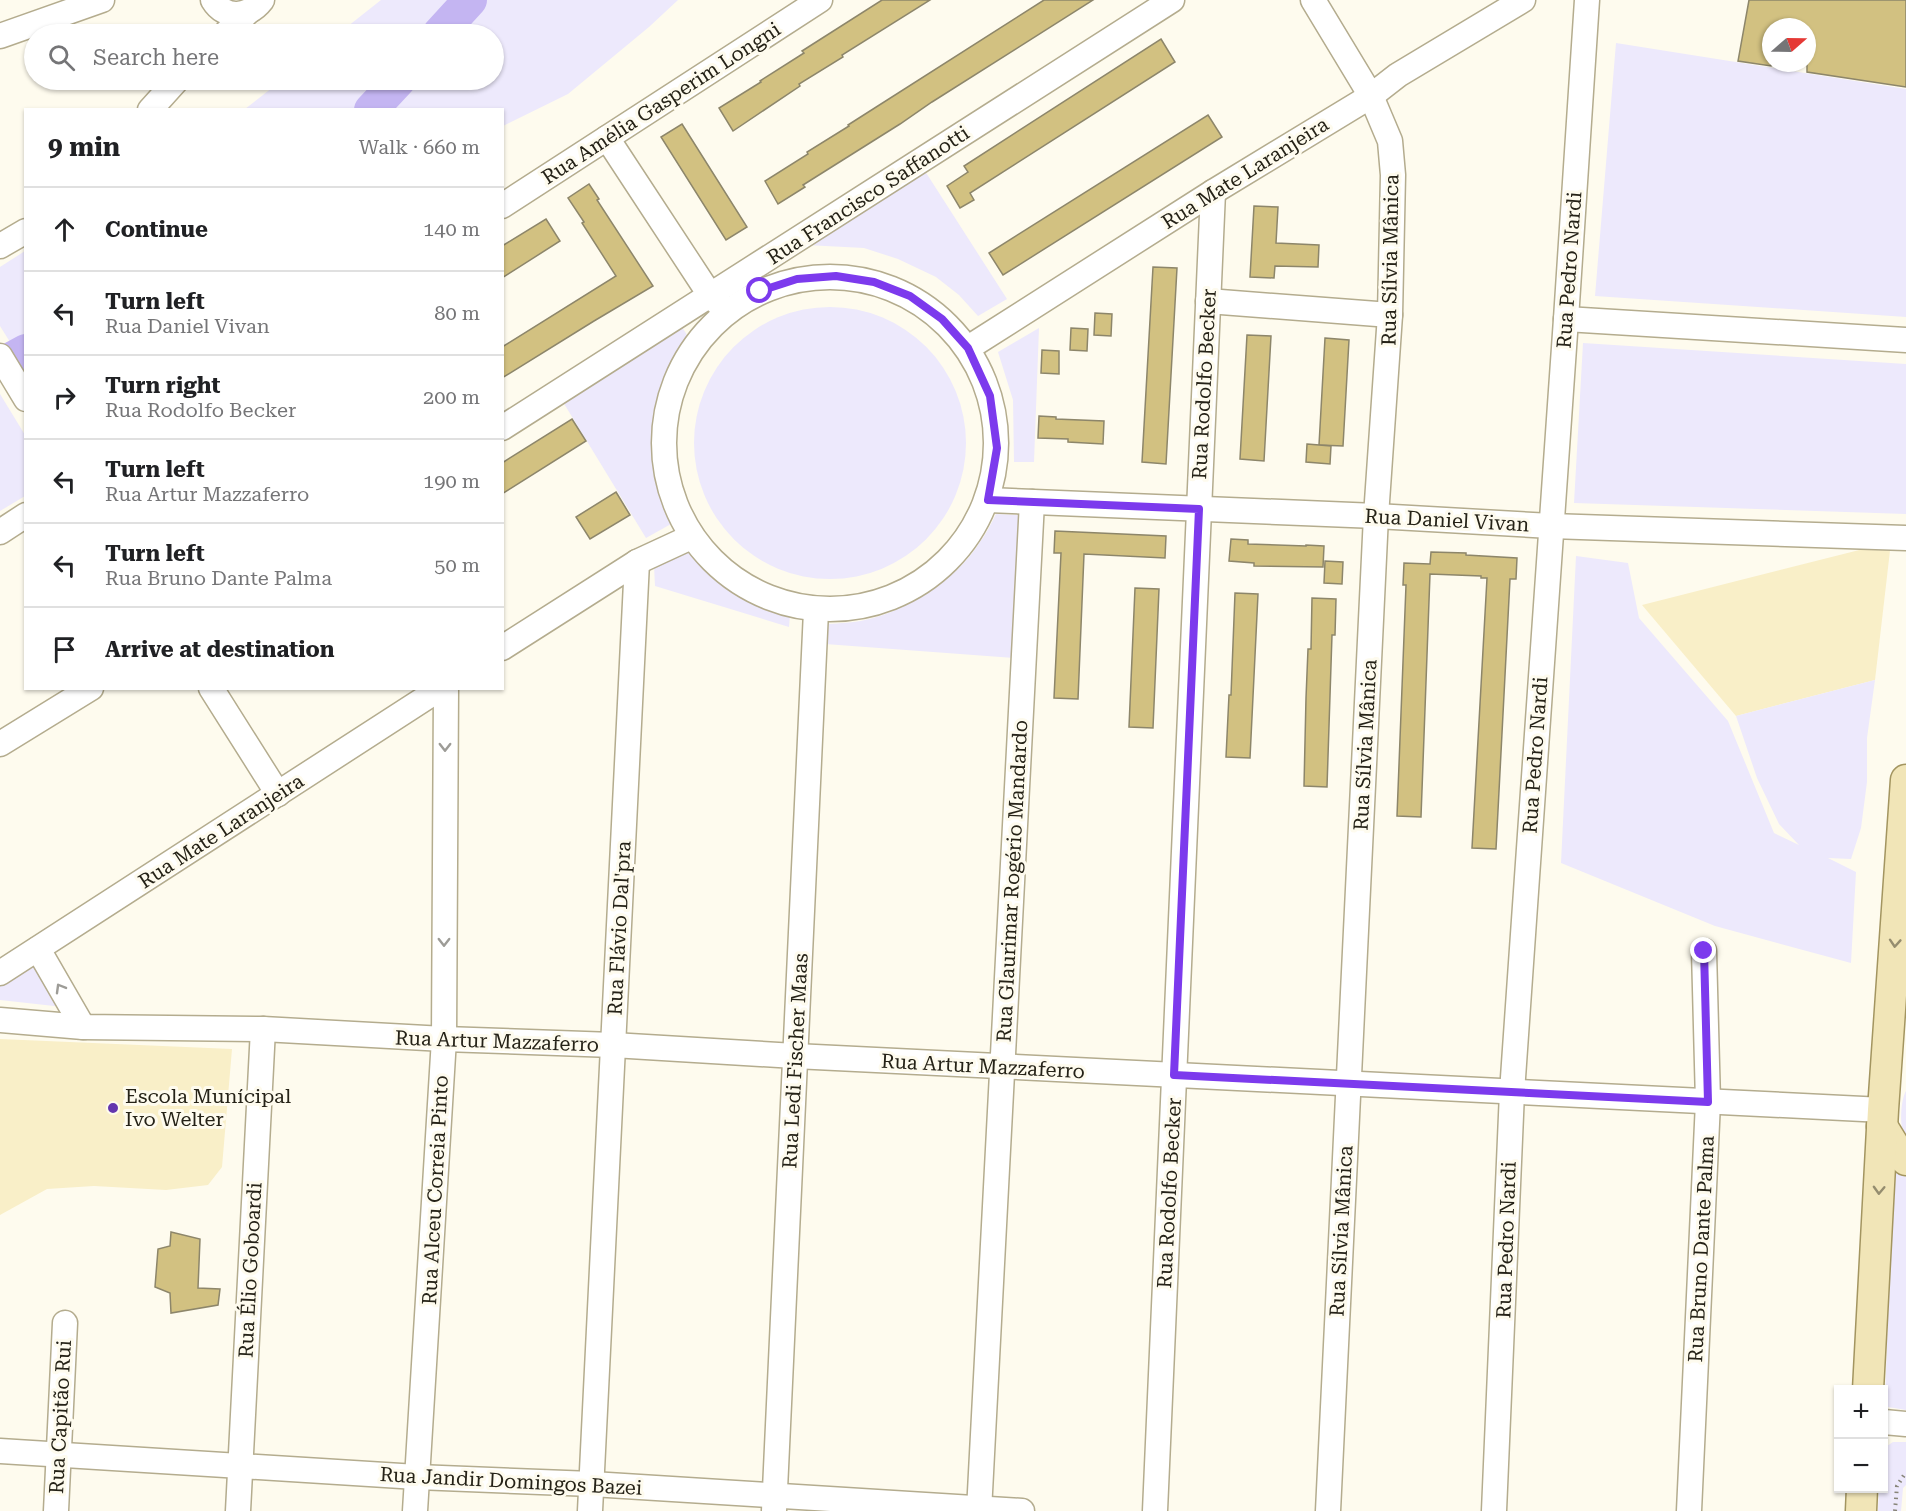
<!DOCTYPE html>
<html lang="en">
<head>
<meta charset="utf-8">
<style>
	body { margin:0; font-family:"Roboto Serif",serif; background:#f2f2f2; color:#202124 }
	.controls { position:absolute; right:18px; bottom:18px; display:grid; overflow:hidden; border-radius:0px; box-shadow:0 2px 4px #0004 }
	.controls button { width:54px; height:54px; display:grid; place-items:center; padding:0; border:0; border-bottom:2px solid #e0e0e0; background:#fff; color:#202124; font:30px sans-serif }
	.compass { position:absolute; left:1762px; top:18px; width:54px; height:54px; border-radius:50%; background:#fff; box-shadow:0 2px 4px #0004; rotate:70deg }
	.stop { position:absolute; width:18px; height:18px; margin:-14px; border:4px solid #7c3aed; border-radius:50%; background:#fff }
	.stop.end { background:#7c3aed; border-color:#fff; box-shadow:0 2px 6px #0008 }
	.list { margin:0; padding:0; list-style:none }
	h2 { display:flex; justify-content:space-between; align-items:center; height:78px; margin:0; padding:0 24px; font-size:26px }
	h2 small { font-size:20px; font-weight:400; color:#757577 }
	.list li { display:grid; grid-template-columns:39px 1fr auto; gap:18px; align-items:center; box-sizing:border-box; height:84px; padding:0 24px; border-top:2px solid #e0e0e0 }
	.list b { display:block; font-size:22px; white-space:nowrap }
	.list p { margin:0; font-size:20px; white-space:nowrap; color:#757577 }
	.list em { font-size:20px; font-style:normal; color:#757577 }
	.icon { flex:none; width:33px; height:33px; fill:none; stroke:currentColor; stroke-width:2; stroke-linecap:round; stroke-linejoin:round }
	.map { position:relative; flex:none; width:1906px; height:1511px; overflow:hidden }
	.search { position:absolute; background:#fff; box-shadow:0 2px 4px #0004; left:24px; top:24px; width:480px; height:66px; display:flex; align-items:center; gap:15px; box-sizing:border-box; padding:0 21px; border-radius:33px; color:#757577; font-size:22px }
	.panel { position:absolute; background:#fff; box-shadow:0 2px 4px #0004; left:24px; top:108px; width:480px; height:582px; border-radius:0px }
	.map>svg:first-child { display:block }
</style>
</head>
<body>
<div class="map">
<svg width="1906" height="1511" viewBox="0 0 1906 1511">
	<rect width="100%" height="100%" fill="#fefbee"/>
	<g fill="#f9efc8">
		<path d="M1891,542L1875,680L1736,716L1642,605Z"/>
		<path d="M0,1039L232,1049L222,1167L208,1185L166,1190L94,1186L47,1189L0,1215Z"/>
	</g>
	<g fill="#ede9fc">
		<path d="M381,0H678L649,27L568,94L503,126L502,110L245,109L282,80H494V34H338Z"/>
		<path d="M1616,43L1906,89V317L1595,296Z"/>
		<path d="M923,168L1007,299L978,316L959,295L936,277L898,259L864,248L806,245Z"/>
		<path d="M25,251V366L0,326V267Z"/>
		<circle cx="830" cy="443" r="136"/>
		<path d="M682,327L687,335L660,390L652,443L660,497L671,524L646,538L563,402Z"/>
		<path d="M1039,328L1034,462H1014L1013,400L998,352Z"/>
		<path d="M1583,343L1906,364V514L1574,503Z"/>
		<path d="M0,394L25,435V496L0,511Z"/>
		<path d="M996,514L1019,515L1014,658L825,644L828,624C840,623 853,623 865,620C909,610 955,581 980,542C986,534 991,524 996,514Z"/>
		<path d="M685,549L711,577L768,610L790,615L789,627L655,586L654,566Z"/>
		<path d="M1576,556L1628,563L1639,618L1728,721L1774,833L1799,845L1779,824L1757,778L1736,716L1875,680L1867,738V782L1861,828L1851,859L1828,858L1856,872L1851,963L1715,926L1561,863Z"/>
		<path d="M36,962L63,1007L0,1000V984Z"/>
		<path d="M1906,1091V1140C1899,1130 1900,1101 1906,1091Z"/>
		<path d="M1896,1171L1906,1177V1410L1888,1407L1885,1401L1889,1285Z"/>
		<path d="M1893,1442H1906V1485L1903,1488L1901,1511H1878L1879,1489L1884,1488V1448Z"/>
	</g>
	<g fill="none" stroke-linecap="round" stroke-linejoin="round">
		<g stroke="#c4b5f2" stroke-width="34">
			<path d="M439,34L470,0"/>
			<path d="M371,110L399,80"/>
			<path d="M0,365L26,351"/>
		</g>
	</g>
	<g fill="#d2c181" stroke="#8d866a" stroke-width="1.5">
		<path d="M882,0H930L842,55L843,57L799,84L800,86L733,131L719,108L761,82L760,81L804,53L802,51Z"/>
		<path d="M1044,0H1093L932,102L900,124L803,185L805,187L778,204L765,181L808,154L807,152L849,126L848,125Z"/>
		<path d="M1749,0H1906V87L1807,72V27H1771V66L1738,61Z"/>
		<path d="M1161,39L1175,62L970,193L974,200L960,208L947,186L968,172L964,166Z"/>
		<path d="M1208,115L1222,137L1003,275L989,253Z"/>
		<path d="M682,124L747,227L726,240L661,137Z"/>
		<path d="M589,184L599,199L597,200L653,286L594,321L502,378V347L616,276L582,223L584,222L568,198Z"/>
		<path d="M1254,206L1278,207L1276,243L1319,245L1318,267L1275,266L1274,278L1250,277Z"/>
		<path d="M546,219L560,241L502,278V246Z"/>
		<path d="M1153,267L1177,268L1166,464L1142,462Z"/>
		<path d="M1095,313L1112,314L1111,336L1094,335Z"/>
		<path d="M1071,328L1088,329L1087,351L1070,350Z"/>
		<path d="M1247,335L1271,336L1264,461L1240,459Z"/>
		<path d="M1325,338L1349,340L1343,446L1319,445Z"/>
		<path d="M1042,350L1059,351V374L1041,373Z"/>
		<path d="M1039,416L1056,417V419L1104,421L1103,444L1068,442V439L1038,438Z"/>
		<path d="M572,419L586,441L502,494V463Z"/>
		<path d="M1307,444L1331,446L1330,464L1306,462Z"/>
		<path d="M616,492L630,515L590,539L576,517Z"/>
		<path d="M1055,531L1166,536L1165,558L1084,554L1078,699L1054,698L1061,553H1054Z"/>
		<path d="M1231,539L1248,540V544L1306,546V545L1324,546L1323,567L1254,566V563L1229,561Z"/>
		<path d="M1431,552L1466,553V555L1517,558L1516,579H1510L1496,849L1472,848L1487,578H1481V576L1430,574L1421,817L1397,816L1406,585H1403L1404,563L1430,564Z"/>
		<path d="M1325,561L1343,562L1342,584L1324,583Z"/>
		<path d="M1135,588L1159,589L1153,728L1129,727Z"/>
		<path d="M1235,593L1258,594L1250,758L1226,757L1229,695H1231Z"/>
		<path d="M1312,598L1336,599L1335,635H1332L1327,787L1304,786L1306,698L1308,649H1311Z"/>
		<path d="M171,1232L200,1239L198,1288L220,1289L218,1305L171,1313L170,1293L155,1287L158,1249L170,1246Z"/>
	</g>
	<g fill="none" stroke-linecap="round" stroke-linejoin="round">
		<g stroke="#b4ac8e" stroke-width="27">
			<g id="minor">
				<path d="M213,0C225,20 249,17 262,0"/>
				<path d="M1313,0L1371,96L1390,141L1393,175L1390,315L1376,516L1328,1511"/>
				<path d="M225,34L248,12"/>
				<path d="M0,36L102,0"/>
				<path d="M150,110L177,80"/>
				<path d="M607,138L710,295L720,305"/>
				<path d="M502,206L820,0"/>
				<path d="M0,246L26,231"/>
				<circle cx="830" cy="443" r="166"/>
				<path d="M1208,301L1390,315"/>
				<path d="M1566,319L1906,340"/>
				<path d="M968,348L1213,192L1371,96L1398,75L1523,0"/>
				<path d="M0,356L26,399"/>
				<path d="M502,428L1172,0"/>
				<path d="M988,500L1376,516L1551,526L1906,538"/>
				<path d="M0,532L26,515"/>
				<path d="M502,648L637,562L691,537"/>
				<path d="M211,688L278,794"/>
				<path d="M0,744L91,688"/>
				<path d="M38,949L83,1027"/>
				<path d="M0,973L441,688"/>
				<path d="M0,1020L83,1027L263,1029L444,1039L613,1045L795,1056L1883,1110"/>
				<path d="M1884,1422L1906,1424"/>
				<path d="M0,1451L417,1477L592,1484L1022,1511"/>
				<path d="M56,1511L65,1323"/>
				<path d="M238,1511L263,1029"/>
				<path d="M415,1511L444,1039L446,688"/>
				<path d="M590,1511L637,562"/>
				<path d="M774,1511L816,611"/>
				<path d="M979,1511L1032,502"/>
				<path d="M1155,1511L1213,192"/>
				<path d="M1494,1511L1512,1092L1566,319L1587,0"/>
				<path d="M1689,1511L1708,1102L1704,951"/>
			</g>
		</g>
		<g stroke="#a39560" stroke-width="33">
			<g id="major">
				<path d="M1882,1126L1896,1149L1906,1160"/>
				<path d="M1868,1390L1883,1110L1906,780"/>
				<path d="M1861,1511L1862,1488"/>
			</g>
		</g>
		<path stroke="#878478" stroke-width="4" stroke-dasharray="1.5 4.5" stroke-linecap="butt" d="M1895,1511L1897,1486L1906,1472"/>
		<use href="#minor" stroke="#fff" stroke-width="24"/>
		<use href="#major" stroke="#f1e5b7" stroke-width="30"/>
	</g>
	<defs><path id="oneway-chevron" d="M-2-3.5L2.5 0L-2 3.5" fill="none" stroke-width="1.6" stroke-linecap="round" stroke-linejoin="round" transform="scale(1.5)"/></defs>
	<g stroke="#9d9c97">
		<use href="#oneway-chevron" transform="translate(445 747) rotate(90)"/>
		<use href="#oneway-chevron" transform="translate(444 942) rotate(90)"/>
		<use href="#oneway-chevron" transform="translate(60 988) rotate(-120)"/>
	</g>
	<g stroke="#958d6f">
		<use href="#oneway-chevron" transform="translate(1895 943) rotate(94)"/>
		<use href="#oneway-chevron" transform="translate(1879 1190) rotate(92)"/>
	</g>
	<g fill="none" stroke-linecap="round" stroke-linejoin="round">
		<path stroke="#7c3aed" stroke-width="8" d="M760,291L797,279L836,276L874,282L910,296L942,319L968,348L990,396L997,448L988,500L1199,509L1174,1075L1708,1102L1704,951"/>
	</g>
	<circle fill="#6336ae" stroke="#fefbee" stroke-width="2" cx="113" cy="1108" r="6"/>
	<g text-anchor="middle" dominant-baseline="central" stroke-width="6" stroke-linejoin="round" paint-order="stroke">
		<g font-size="20" fill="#252217" stroke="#fefbee">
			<text transform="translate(661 103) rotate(-33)">Rua Amélia Gasperim Longni</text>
			<text transform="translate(1245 173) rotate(-32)">Rua Mate Laranjeira</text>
			<text transform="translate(868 195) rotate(-33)">Rua Francisco Saffanotti</text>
			<text transform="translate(1390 260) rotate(-89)">Rua Sílvia Mânica</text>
			<text transform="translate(1569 270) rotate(-86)">Rua Pedro Nardi</text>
			<text transform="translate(1204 384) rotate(-87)">Rua Rodolfo Becker</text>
			<text transform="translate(1447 520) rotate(3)">Rua Daniel Vivan</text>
			<text transform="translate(1365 745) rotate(-87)">Rua Sílvia Mânica</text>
			<text transform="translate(1535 755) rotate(-86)">Rua Pedro Nardi</text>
			<text transform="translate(221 831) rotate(-33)">Rua Mate Laranjeira</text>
			<text transform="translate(1012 881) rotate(-87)">Rua Glaurimar Rogério Mandardo</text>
			<text transform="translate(619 928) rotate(-87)">Rua Flávio Dal'pra</text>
			<text transform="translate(497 1041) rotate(2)">Rua Artur Mazzaferro</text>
			<text transform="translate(795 1061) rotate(-87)">Rua Ledi Fischer Maas</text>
			<text transform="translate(983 1066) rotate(3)">Rua Artur Mazzaferro</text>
			<text transform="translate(435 1190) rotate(-87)">Rua Alceu Correia Pinto</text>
			<text transform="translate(1169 1193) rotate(-87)">Rua Rodolfo Becker</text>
			<text transform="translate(1341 1231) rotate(-87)">Rua Sílvia Mânica</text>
			<text transform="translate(1506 1240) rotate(-88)">Rua Pedro Nardi</text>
			<text transform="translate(1701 1249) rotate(-87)">Rua Bruno Dante Palma</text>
			<text transform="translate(250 1270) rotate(-87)">Rua Élio Goboardi</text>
			<text transform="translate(60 1417) rotate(-87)">Rua Capitão Rui</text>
			<text transform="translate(511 1481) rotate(3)">Rua Jandir Domingos Bazei</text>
		</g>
		<g font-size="20" fill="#252217" stroke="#fefbee" text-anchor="start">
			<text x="125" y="1096">Escola Munícipal<tspan x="125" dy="23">Ivo Welter</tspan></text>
		</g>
	</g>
</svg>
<div class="controls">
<button>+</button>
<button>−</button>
</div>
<svg class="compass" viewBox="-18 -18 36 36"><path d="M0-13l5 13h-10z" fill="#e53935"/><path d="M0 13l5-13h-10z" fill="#757577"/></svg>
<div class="stop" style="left:760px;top:291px"></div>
<div class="stop end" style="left:1704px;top:951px"></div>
<div class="search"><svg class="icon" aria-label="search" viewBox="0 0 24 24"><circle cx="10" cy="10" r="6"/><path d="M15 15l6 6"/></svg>Search here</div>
<section class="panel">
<h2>9 min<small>Walk · 660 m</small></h2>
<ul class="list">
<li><svg class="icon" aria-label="ahead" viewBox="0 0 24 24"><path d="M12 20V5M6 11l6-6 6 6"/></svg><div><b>Continue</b></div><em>140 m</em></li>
<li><svg class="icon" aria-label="left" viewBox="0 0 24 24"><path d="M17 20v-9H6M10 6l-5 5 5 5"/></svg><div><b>Turn left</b><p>Rua Daniel Vivan</p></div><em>80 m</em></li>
<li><svg class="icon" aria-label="right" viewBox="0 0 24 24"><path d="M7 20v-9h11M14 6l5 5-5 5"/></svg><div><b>Turn right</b><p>Rua Rodolfo Becker</p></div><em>200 m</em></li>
<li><svg class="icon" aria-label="left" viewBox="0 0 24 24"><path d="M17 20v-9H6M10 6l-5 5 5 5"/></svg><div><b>Turn left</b><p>Rua Artur Mazzaferro</p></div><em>190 m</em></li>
<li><svg class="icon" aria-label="left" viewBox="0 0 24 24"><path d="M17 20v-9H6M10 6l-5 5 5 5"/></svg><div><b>Turn left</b><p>Rua Bruno Dante Palma</p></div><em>50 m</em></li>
<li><svg class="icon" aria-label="arrive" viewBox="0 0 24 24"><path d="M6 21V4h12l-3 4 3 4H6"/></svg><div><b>Arrive at destination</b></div></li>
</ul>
</section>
</div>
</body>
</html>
